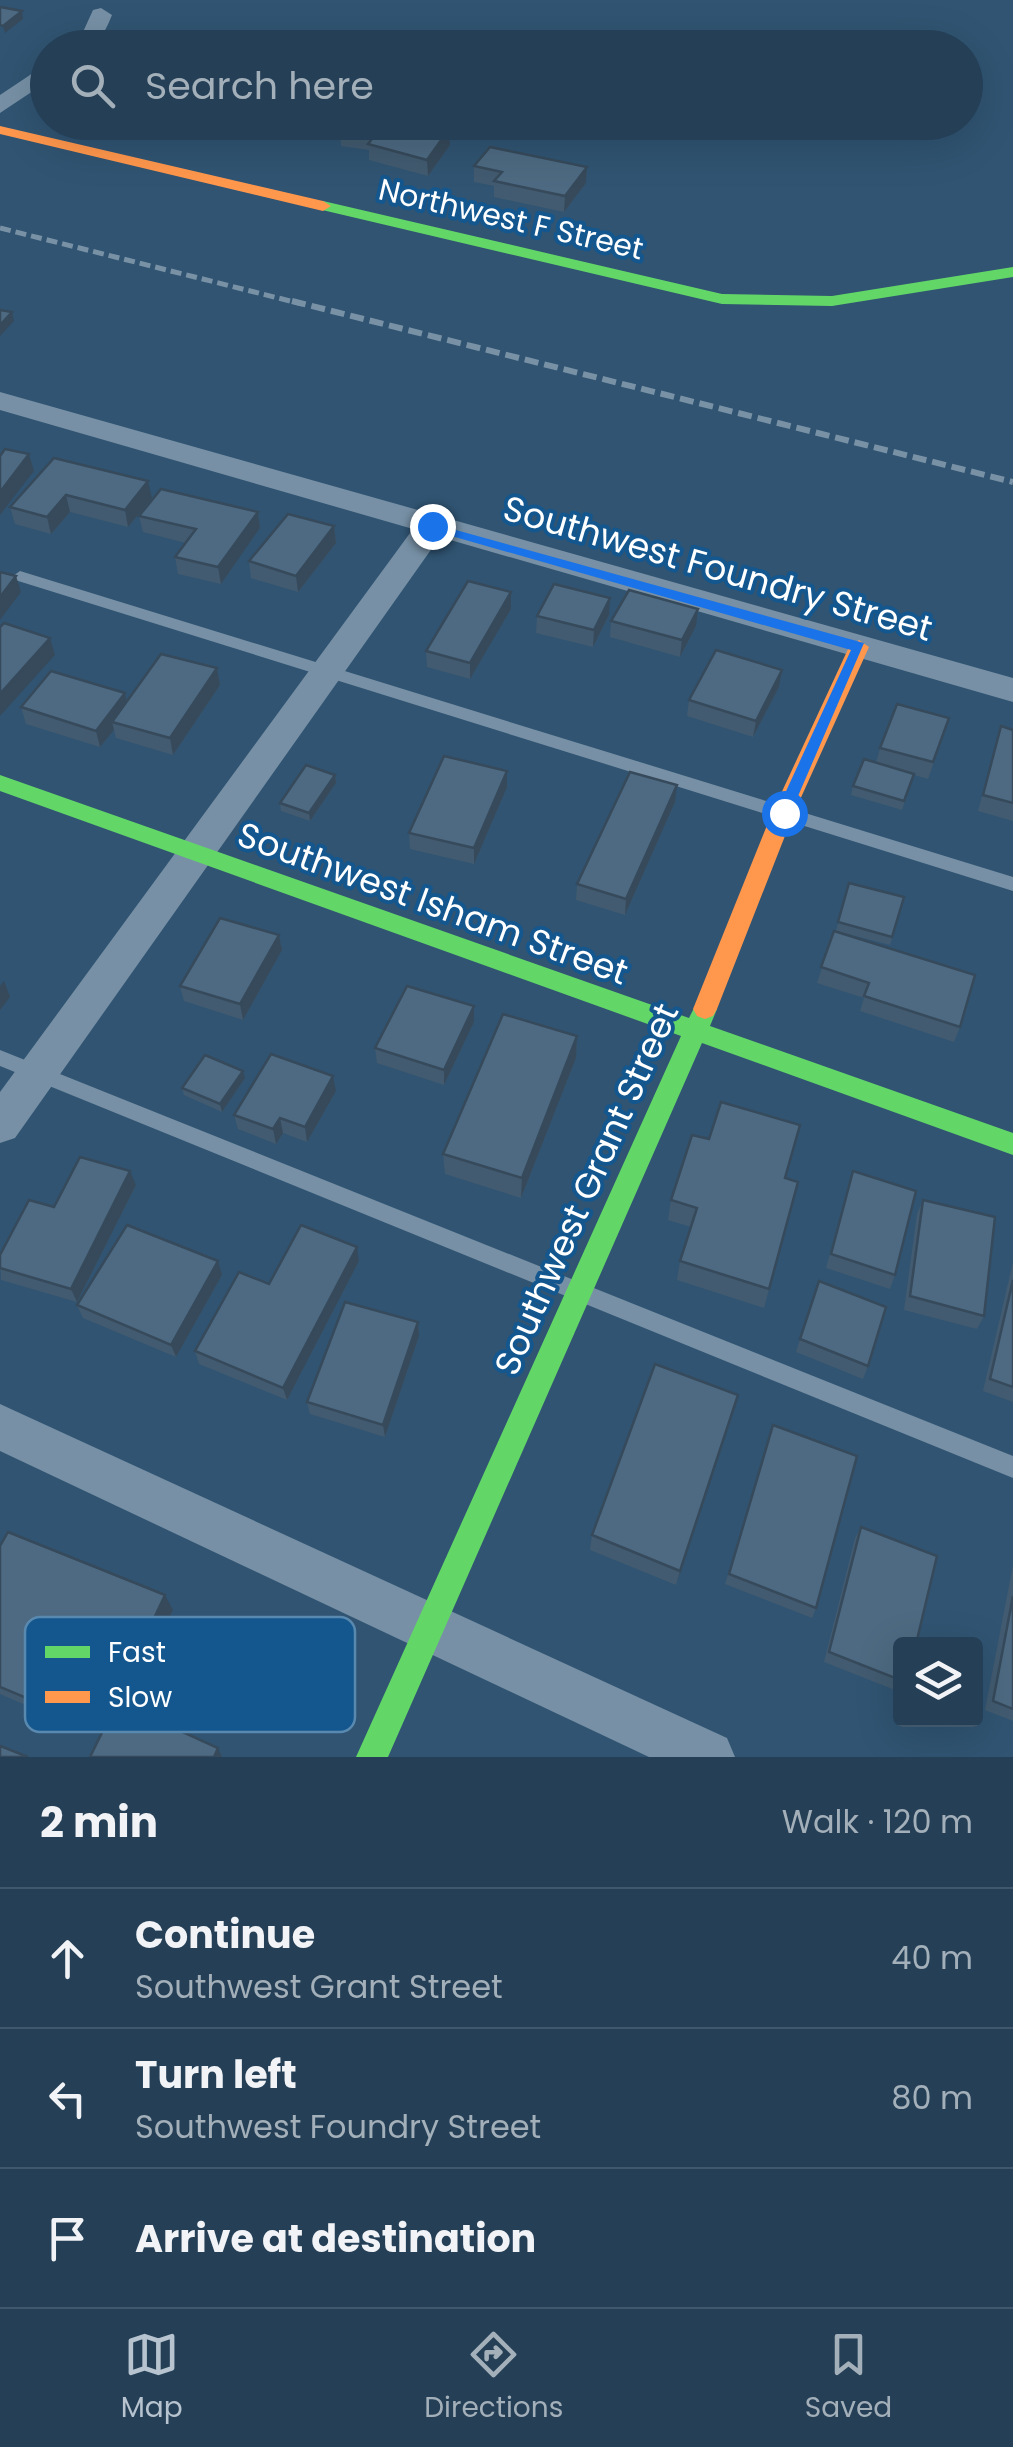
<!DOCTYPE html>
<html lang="en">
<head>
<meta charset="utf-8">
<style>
	body { margin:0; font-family:Poppins,sans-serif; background:#2c465c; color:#f1f3f6 }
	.controls { position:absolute; right:30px; bottom:30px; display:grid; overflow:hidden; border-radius:10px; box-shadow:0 10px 40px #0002 }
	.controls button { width:90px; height:90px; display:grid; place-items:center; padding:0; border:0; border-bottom:2px solid #41586c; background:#243f56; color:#f1f3f6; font:50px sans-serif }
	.stop { position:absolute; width:30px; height:30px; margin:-22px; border:8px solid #1a73e8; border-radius:50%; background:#fff }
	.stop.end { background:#1a73e8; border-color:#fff; box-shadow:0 2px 10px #0008 }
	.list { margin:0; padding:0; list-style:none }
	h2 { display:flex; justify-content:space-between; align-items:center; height:130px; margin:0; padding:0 40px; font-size:42px }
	h2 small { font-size:32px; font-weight:400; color:#a3afb9 }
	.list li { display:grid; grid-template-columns:65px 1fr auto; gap:30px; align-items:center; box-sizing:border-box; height:140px; padding:0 40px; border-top:2px solid #41586c }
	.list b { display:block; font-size:38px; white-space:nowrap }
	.list p { margin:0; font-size:32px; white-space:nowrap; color:#a3afb9 }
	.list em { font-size:32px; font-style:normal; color:#a3afb9 }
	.icon { flex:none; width:55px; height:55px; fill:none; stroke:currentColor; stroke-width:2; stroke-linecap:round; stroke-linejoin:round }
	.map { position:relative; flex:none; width:1013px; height:1757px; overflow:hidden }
	.search { position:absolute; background:#243f56; box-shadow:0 10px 40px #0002; left:30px; right:30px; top:30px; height:110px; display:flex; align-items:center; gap:25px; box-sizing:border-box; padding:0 35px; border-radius:55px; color:#a3afb9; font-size:38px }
	.sheet { height:550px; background:#243f56 }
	nav { display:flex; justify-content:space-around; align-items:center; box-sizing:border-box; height:140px; border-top:2px solid #41586c; background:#243f56; font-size:28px; color:#a3afb9 }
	nav a { display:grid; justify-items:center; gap:5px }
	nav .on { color:#b7c3ce }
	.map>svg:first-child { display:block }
</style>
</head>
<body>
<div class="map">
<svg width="1013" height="1757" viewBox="0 0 1013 1757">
	<rect width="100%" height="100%" fill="#305472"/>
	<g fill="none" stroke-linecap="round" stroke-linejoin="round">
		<g fill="#7790a5" fill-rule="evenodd">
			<path d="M20,571L1013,877V891L15,580L13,576Z"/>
			<path d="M0,1050L1013,1456V1478L0,1066Z"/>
		</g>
		<g fill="#7790a5" fill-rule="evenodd">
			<path d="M101,8L112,15C101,42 95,48 66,48L83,32L93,10Z"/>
			<path d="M48,63V81L0,113V95Z"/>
			<path d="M0,392L1013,678V702L440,537L15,1138L0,1143V1092L413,529L0,410Z"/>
			<path d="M0,1404L727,1738L735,1757H649L0,1451Z"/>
		</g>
		<g fill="#63d668" fill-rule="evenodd">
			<path d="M323,201L722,294L832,296L1013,267V277L832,306L722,304L318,209L315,206Z"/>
			<path d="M0,775L689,1018L697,1002L705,999L713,1002L717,1009L710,1026L1013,1133V1155L702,1043L388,1757H356L681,1036L0,791Z"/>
		</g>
		<g fill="#ff974d" fill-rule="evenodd">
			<path d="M0,126L323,201L331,206L323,211L0,134Z"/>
			<path d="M859,640L869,647L794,813L717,1009L713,1016L705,1019L697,1016L693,1009L772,813L849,647Z"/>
		</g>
		<path stroke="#7991a5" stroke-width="5" stroke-dasharray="11 5" stroke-linecap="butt" d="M0,228L302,304"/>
		<path stroke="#7991a5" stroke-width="6" stroke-dasharray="14 6" stroke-linecap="butt" d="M292,301L1013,482"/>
	</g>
	<g fill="#425b70">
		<path d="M224,122H301L288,138L224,127Z"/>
		<path d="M340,130L450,145L428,176L369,160V150L341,146Z"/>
		<path d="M474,166L587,167L586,183L564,212L494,197V186L474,182Z"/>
		<path d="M54,458L152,498L128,527L70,512L51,534L15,524L10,507Z"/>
		<path d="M258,512L260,528L221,584L178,574L175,557L186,543L143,532L139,516Z"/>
		<path d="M334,526L336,543L298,592L251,578L249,561Z"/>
		<path d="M511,609L470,679L427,667L426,651Z"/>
		<path d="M609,615L593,647L536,633L537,616Z"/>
		<path d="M611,621L696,626L680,657L610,637Z"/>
		<path d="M217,668L220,685L173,755L116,738L114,730L100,747L26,724L21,707L125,693L127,701Z"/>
		<path d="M782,670L779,687L753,737L687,716L689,700Z"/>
		<path d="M1001,726L1013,730V821L978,811Z"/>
		<path d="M944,734L928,779L914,775L902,810L851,795L853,786L876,763L880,748Z"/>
		<path d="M335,775L336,783L310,821L281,811L280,803Z"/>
		<path d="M507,787L474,864L410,849L409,833Z"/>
		<path d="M675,802L625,915L576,900L577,884Z"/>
		<path d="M849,883L904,897L890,945L836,931Z"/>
		<path d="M834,931L960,1027L954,1042L860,1011L864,998L817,983Z"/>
		<path d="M279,935L282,950L243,1020L184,1001L180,986Z"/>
		<path d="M474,1022L444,1085L377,1063L375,1048Z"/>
		<path d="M577,1036L576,1058L521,1198L445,1174L443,1154Z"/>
		<path d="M245,1078L222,1112L184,1095L182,1088Z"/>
		<path d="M336,1091L307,1142L283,1133L276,1144L238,1129L234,1115Z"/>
		<path d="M853,1171L895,1275L890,1289L826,1268Z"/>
		<path d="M785,1179L798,1182L764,1308L677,1280L680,1261L691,1227L668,1220L671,1200Z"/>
		<path d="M136,1185L77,1302L1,1280L0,1255L54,1207Z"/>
		<path d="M923,1200L984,1316L977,1329L904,1310L917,1214Z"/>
		<path d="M359,1261L287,1400L199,1364L195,1351L269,1284Z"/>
		<path d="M1013,1262V1402L983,1391Z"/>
		<path d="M222,1275L176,1357L83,1318L77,1305Z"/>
		<path d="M819,1281L868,1366L863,1379L796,1352Z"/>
		<path d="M418,1322L419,1336L385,1437L310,1414L307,1402Z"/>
		<path d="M738,1395L676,1585L590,1550L592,1535Z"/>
		<path d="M773,1425L816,1608L812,1618L725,1584Z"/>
		<path d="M861,1527L900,1644V1692L824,1662L855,1538Z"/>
		<path d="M0,1546L173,1610L148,1662L116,1648L77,1727L0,1694Z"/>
		<path d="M1013,1565V1721L985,1710Z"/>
	</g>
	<g fill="#364a5b">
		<path d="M22,11L23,19L5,33L3,26Z"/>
		<path d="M286,122H301L288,138Z"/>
		<path d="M449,129L450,145L428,176L427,160Z"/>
		<path d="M587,167L586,183L564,212L565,196Z"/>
		<path d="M12,312L14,321L0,336V325Z"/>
		<path d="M29,454L34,471L0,515V492Z"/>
		<path d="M148,481L152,498L128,527L125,510Z"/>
		<path d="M66,495L70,512L51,534L47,517Z"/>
		<path d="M258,512L260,528L221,584L218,567Z"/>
		<path d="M334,526L336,543L298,592L296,576Z"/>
		<path d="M16,576L21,592L0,620V597Z"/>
		<path d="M511,592V609L470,679V663Z"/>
		<path d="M610,598L609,615L593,647L594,630Z"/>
		<path d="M698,609L696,626L680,657L682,640Z"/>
		<path d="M50,638L55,655L0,716V694Z"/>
		<path d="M217,668L220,685L173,755L170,738Z"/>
		<path d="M782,670L779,687L753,737L756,721Z"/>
		<path d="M125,693L129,710L112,722L114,730L100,747L96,731Z"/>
		<path d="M507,771V787L474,864V848Z"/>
		<path d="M335,775L336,783L310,821L309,813Z"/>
		<path d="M677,785L675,802L625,915L626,899Z"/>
		<path d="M279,935L282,950L243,1020L240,1004Z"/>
		<path d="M4,981L10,997L0,1010V986Z"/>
		<path d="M474,1006V1022L444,1085V1070Z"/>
		<path d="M577,1036L576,1058L521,1198L522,1178Z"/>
		<path d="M243,1071L245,1078L222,1112L220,1104Z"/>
		<path d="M333,1076L336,1091L307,1142L305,1127Z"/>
		<path d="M280,1118L283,1133L276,1144L273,1129Z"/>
		<path d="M130,1171L136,1185L77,1302L71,1289Z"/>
		<path d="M357,1247L359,1261L287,1400L283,1388Z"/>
		<path d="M218,1261L222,1275L176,1357L171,1345Z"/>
		<path d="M418,1322L419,1336L385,1437L383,1425Z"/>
		<path d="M738,1395L733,1412L676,1585L680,1571Z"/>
		<path d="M165,1595L173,1610L148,1662L140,1648Z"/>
		<path d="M107,1635L116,1648L77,1727L67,1715Z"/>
		<path d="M218,1748L222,1757H214Z"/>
	</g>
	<g fill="#4d6a82" stroke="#364a5b" stroke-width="2.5">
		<path d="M0,7L22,11L3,26L0,25Z"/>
		<path d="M346,122H410L449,129L427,160L368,144L375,135L340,130Z"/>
		<path d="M490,147L587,167L565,196L494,181L502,172L474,166Z"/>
		<path d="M0,310L12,312L0,325Z"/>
		<path d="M5,449L29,454L0,492V456Z"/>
		<path d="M54,458L148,481L125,510L66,495L47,517L10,507Z"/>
		<path d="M161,489L258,512L218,567L175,557L196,529L139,516Z"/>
		<path d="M288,514L334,526L296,576L249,561Z"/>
		<path d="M0,572L16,576L0,597Z"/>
		<path d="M468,581L511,592L470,663L426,651Z"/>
		<path d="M554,584L610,598L594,630L537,616Z"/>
		<path d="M629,590L698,609L682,640L611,621Z"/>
		<path d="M4,623L50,638L0,694V627Z"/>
		<path d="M716,650L782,670L756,721L689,700Z"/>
		<path d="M161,654L217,668L170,738L112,722Z"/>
		<path d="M51,671L125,693L96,731L21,707Z"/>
		<path d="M897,704L949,718L933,762L880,748Z"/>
		<path d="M1001,726L1013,730V803L983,795Z"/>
		<path d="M444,756L507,771L474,848L409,833Z"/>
		<path d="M864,759L914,774L904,801L853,786Z"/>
		<path d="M306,765L335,775L309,813L280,803Z"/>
		<path d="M630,772L677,785L626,899L577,884Z"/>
		<path d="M849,883L904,897L892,937L838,922Z"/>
		<path d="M220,918L279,935L240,1004L180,986Z"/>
		<path d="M834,931L975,975L960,1027L864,996L869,983L821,967Z"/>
		<path d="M407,986L474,1006L444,1070L375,1048Z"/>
		<path d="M503,1014L577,1036L522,1178L443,1154Z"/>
		<path d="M271,1054L333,1076L305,1127L280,1118L273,1129L234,1115Z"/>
		<path d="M205,1055L243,1071L220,1104L182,1088Z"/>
		<path d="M721,1102L800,1125L785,1178L798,1182L769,1289L680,1261L697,1208L671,1200L692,1135L709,1139Z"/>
		<path d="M80,1157L130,1171L71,1289L0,1268V1255L29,1200L54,1207Z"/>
		<path d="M853,1171L916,1191L895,1275L831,1254Z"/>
		<path d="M923,1200L995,1217L984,1316L910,1296Z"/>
		<path d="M127,1225L218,1261L171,1345L77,1305Z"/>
		<path d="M301,1225L357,1247L283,1388L195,1351L239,1272L269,1284Z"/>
		<path d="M1013,1280V1387L990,1379Z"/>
		<path d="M819,1281L886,1307L868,1366L800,1339Z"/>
		<path d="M345,1302L418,1322L383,1425L307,1402Z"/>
		<path d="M655,1364L738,1395L680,1571L592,1535Z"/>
		<path d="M773,1425L857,1456L816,1608L729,1574Z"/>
		<path d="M861,1527L937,1556L916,1644H900V1680L829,1652Z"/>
		<path d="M8,1532L165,1595L140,1648L107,1635L67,1715L0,1687V1546Z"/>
		<path d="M1013,1596V1709L993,1701Z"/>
		<path d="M117,1702L218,1748L214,1757H90Z"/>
		<path d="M0,1746L28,1757H0Z"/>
	</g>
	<path fill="#1a73e8" d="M427,522L864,643L789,817L776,813L851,650L427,529Z"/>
	<g text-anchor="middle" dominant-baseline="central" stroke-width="8" stroke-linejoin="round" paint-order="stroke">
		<g font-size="30" fill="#fff" stroke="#14578e">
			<text transform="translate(511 219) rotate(13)">Northwest F Street</text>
		</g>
		<g font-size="35" fill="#fff" stroke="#14578e">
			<text transform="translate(718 568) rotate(16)">Southwest Foundry Street</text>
			<text transform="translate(433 903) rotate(20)">Southwest Isham Street</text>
			<text transform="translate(586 1189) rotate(-66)">Southwest Grant Street</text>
		</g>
	</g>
	<rect x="25" y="1617" width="330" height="115" rx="15" fill="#14578e" stroke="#5a89b0" stroke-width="2.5"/>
	<rect x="45" y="1646" width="45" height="12" fill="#63d668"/>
	<rect x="45" y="1691" width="45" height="12" fill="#ff974d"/>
	<g font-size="28" fill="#fff">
		<text x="108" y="1662">Fast</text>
		<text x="108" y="1707">Slow</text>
	</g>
</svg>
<div class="controls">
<button><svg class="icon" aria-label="layers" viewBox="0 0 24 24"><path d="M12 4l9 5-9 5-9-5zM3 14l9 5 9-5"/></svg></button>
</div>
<div class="stop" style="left:784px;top:813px"></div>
<div class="stop end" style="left:432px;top:526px"></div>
<div class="search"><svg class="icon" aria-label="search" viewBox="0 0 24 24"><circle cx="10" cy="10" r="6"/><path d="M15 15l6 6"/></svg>Search here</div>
</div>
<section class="sheet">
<h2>2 min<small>Walk · 120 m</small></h2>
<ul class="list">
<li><svg class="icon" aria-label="ahead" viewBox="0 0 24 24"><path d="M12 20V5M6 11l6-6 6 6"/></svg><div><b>Continue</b><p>Southwest Grant Street</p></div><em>40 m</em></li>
<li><svg class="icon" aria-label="left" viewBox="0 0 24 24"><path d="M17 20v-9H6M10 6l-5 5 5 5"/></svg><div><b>Turn left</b><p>Southwest Foundry Street</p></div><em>80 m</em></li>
<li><svg class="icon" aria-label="arrive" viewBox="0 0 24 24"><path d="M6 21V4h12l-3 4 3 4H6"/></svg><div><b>Arrive at destination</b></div></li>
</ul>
</section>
<nav>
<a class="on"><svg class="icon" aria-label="map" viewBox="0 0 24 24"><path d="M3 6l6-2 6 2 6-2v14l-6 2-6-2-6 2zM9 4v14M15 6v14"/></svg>Map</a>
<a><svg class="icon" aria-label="directions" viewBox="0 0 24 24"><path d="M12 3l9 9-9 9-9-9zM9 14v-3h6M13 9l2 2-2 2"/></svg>Directions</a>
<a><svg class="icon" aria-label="saved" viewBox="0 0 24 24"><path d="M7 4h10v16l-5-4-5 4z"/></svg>Saved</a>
</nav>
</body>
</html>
